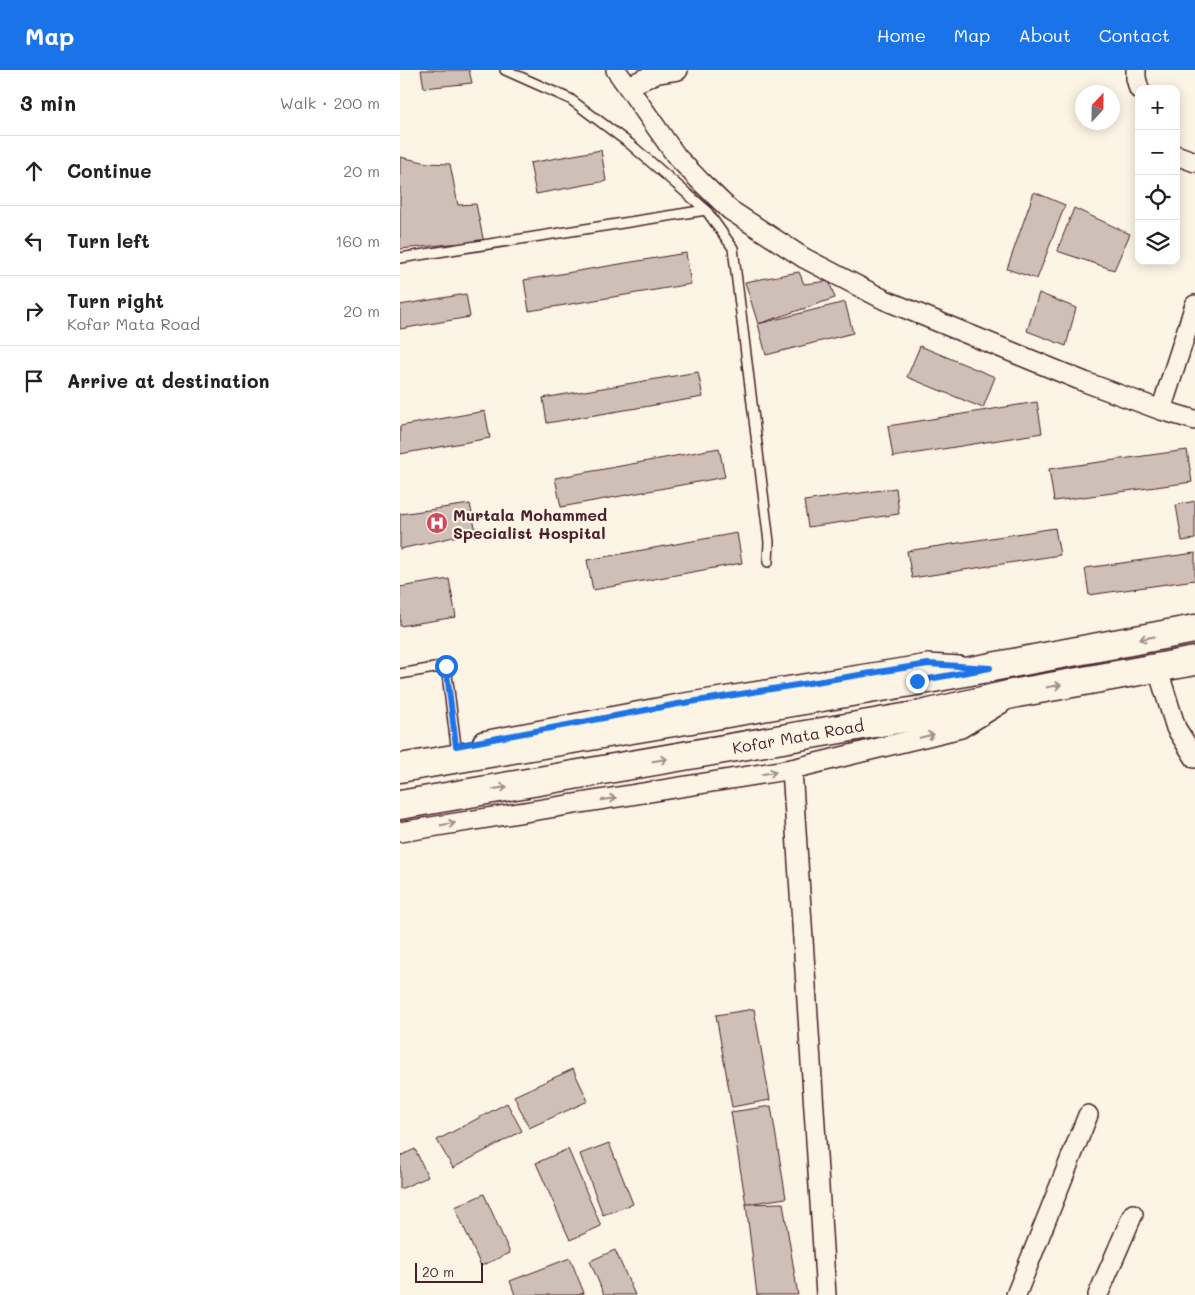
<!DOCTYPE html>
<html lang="en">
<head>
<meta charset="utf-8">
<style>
	body { margin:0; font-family:Mali,sans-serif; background:#f6f6f6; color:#202124 }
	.controls { position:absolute; right:15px; top:15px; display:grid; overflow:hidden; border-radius:10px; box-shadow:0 2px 12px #0003 }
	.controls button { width:45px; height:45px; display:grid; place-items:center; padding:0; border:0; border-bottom:1px solid #e0e0e0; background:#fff; color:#202124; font:25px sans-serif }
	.compass { position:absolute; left:675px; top:15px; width:45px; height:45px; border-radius:50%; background:#fff; box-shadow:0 2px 12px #0003; rotate:22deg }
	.scale { position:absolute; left:15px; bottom:12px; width:68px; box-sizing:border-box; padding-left:5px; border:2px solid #4a1f2b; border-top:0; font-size:14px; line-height:18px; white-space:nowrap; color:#4a1f2b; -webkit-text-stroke:4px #fcf5e5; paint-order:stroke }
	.stop { position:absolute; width:15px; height:15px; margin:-11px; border:4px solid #1a73e8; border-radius:50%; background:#fff }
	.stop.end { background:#1a73e8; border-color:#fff; box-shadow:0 1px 5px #0008 }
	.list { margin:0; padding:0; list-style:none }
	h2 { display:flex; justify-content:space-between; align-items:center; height:65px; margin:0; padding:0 20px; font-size:21px }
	h2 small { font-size:16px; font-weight:400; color:#757577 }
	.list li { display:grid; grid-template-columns:32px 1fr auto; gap:15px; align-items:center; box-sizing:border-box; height:70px; padding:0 20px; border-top:1px solid #e0e0e0 }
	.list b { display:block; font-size:19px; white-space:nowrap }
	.list p { margin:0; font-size:16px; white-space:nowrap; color:#757577 }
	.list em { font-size:16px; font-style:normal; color:#757577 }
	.icon { flex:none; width:28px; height:28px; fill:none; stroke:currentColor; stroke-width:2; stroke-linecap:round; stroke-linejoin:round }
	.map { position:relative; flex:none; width:795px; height:1225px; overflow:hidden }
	header { display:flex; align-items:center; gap:30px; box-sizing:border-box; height:70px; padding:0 25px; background:#1a73e8; color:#fff }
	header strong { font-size:24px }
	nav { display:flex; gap:28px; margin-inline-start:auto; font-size:18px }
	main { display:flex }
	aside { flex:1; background:#fff }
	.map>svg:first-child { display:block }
</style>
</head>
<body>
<header>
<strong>Map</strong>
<nav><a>Home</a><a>Map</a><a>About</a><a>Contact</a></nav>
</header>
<main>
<aside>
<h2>3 min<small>Walk · 200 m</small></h2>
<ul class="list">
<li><svg class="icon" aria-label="ahead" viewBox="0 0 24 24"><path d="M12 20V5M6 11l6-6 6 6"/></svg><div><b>Continue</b></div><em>20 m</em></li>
<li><svg class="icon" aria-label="left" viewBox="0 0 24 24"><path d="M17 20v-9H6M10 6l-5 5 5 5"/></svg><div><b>Turn left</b></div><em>160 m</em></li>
<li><svg class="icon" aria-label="right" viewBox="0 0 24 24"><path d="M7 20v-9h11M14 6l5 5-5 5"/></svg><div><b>Turn right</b><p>Kofar Mata Road</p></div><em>20 m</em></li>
<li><svg class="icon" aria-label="arrive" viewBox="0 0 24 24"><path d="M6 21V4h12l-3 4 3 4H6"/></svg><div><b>Arrive at destination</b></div></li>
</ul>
</aside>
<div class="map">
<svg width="795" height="1225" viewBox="0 0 795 1225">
	<rect width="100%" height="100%" fill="#fcf5e5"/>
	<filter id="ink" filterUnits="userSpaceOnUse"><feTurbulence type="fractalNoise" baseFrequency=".02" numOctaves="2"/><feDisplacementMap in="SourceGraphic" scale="10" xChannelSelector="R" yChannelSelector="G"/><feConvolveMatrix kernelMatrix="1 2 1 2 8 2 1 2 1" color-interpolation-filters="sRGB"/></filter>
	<g filter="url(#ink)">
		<g fill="#cfc0b7" stroke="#4a1f2b">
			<path d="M21,0H69L72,13L24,18Z"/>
			<path d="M201,80L206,111L136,124L130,93Z"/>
			<path d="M0,87L28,93L50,94L58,135L76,134L84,173L50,174L0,179Z"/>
			<path d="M634,122L665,135L637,209L607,199Z"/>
			<path d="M674,138L730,164L714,200L657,181Z"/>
			<path d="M286,183L291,214L129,241L124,210Z"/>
			<path d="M399,202L404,214L429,211L435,228L358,254L345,212Z"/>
			<path d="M639,223L676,238L666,276L627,261Z"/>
			<path d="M66,224L70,247L0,259V235Z"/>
			<path d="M445,232L453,263L366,285L358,254Z"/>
			<path d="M520,276L595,307L583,338L507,307Z"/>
			<path d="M298,302L303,327L147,353L143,328Z"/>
			<path d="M637,332L642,363L493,387L488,356Z"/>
			<path d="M85,341L90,368L0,384V356Z"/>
			<path d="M319,378L325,407L161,437L155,408Z"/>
			<path d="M787,380L792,412L654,431L649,399Z"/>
			<path d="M496,418L499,444L408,457L404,431Z"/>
			<path d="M795,431V469L782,471L776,435Z"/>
			<path d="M70,434L76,462L0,479V444Z"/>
			<path d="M655,458L660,485L512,508L507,481Z"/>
			<path d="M337,463L342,493L193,520L187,490Z"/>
			<path d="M795,483V510L689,525L685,498Z"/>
			<path d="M49,509L56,547L0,556V517Z"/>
			<path d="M354,939L370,1030L332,1037L316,945Z"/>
			<path d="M173,999L188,1031L129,1058L114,1026Z"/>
			<path d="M107,1033L122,1061L53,1098L37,1070Z"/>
			<path d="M371,1036L386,1128L346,1134L331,1042Z"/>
			<path d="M209,1073L233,1134L203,1145L180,1084Z"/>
			<path d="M15,1079L28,1107L0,1119V1086Z"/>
			<path d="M168,1079L201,1156L170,1170L136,1093Z"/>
			<path d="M84,1124L110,1183L81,1196L55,1137Z"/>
			<path d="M383,1133L398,1225H357L346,1134Z"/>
			<path d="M215,1180L235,1225H204L190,1191Z"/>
			<path d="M170,1188L184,1223L178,1225H115L110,1211Z"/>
		</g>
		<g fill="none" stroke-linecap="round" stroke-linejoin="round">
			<g stroke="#4a1f2b" stroke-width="12">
				<g id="lane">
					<path d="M105,0L170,29L230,74L306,140L333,178L369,472L368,492"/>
					<path d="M0,188L306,140"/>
					<path d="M0,604L46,596L56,676"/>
				</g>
			</g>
			<g stroke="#4a1f2b" stroke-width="22">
				<g id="street">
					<path d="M216,0L277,87L302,113L330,140L404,188L485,230L685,312L761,340L795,350"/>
					<path d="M736,0V8L739,19"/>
					<path d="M228,16L258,3L278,0"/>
					<path d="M776,85L795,92"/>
					<path d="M761,340L795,235"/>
					<path d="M757,597L776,658L795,688"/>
					<path d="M83,671L278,634L528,594L559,596"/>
					<path d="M392,699L426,1225"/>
					<path d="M0,762L392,699L561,658L602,633"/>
					<path d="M616,1225L688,1045"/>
					<path d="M698,1225L733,1144"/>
				</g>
			</g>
			<g stroke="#4a1f2b" stroke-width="31">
				<g id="primary">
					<path d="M0,698L517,611L795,559"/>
					<path d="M0,735L521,645L617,623L795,591"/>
				</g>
			</g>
			<use href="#lane" stroke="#fcf5e5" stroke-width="9"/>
			<use href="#street" stroke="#fcf5e5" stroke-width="19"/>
			<use href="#primary" stroke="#fcf5e5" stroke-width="28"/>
		</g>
		<defs><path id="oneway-shaft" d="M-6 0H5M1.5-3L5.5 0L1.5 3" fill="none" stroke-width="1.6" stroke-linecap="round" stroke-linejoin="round" transform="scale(1.25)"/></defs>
		<g stroke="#a38a88">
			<use href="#oneway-shaft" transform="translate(747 568) rotate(169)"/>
			<use href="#oneway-shaft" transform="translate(654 616) rotate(-10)"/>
			<use href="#oneway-shaft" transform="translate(527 666) rotate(-14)"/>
			<use href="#oneway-shaft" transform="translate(260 690) rotate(-10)"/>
			<use href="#oneway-shaft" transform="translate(369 703) rotate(-9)"/>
			<use href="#oneway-shaft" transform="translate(100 718) rotate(-10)"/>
			<use href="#oneway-shaft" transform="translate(209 729) rotate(-9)"/>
			<use href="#oneway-shaft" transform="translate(48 754) rotate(-9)"/>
		</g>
	</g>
	<g fill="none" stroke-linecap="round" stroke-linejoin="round" filter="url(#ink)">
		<path stroke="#1a73e8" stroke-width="6" d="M46,596L56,676L278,634L528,594L590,598L517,611"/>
	</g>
	<defs>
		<g id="hospital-disc" transform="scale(1.125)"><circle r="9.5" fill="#d1495b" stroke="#fcf5e5"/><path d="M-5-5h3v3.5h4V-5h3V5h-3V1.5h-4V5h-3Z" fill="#fff"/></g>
	</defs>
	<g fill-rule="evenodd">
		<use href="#hospital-disc" x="37" y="453"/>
	</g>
	<g text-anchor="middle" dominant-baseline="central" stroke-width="4.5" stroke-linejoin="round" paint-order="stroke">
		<g font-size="16" font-weight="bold" fill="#4a1f2b" stroke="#fcf5e5" text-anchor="start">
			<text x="53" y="444">Murtala Mohammed<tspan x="53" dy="18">Specialist Hospital</tspan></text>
		</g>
		<g font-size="16" fill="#4a1f2b" stroke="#fcf5e5">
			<text transform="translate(398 666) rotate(-10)">Kofar Mata Road</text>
		</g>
	</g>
</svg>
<div class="controls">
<button>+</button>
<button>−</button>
<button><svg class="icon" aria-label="locate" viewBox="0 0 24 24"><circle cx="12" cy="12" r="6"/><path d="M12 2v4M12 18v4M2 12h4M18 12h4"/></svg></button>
<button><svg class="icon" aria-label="layers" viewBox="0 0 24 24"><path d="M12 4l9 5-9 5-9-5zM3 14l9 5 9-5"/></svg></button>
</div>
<svg class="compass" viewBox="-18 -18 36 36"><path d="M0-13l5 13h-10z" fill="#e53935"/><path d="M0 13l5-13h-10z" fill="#757577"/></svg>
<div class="scale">20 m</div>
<div class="stop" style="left:46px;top:596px"></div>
<div class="stop end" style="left:517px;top:611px"></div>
</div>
</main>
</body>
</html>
